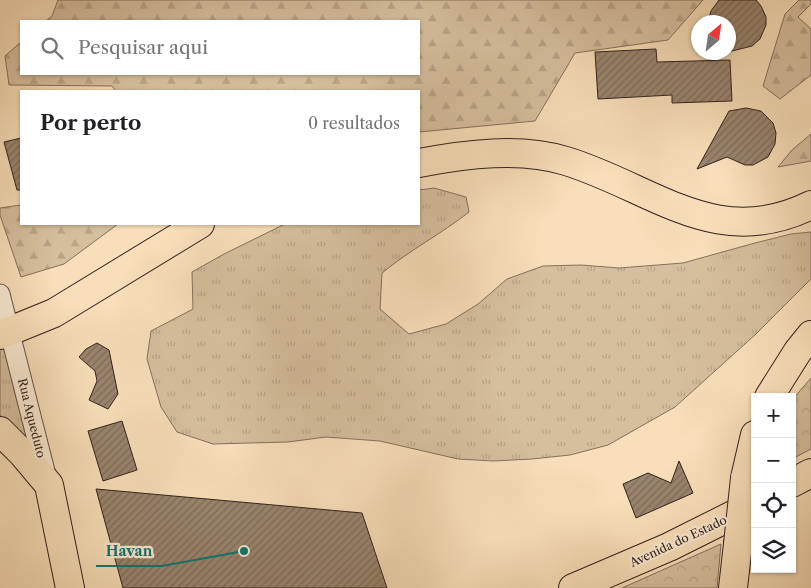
<!DOCTYPE html>
<html lang="pt">
<head>
<meta charset="utf-8">
<style>
	body { margin:0; font-family:"Libre Caslon Text",serif; background:#f6f6f6; color:#202124 }
	.controls { position:absolute; right:15px; bottom:15px; display:grid; overflow:hidden; border-radius:0px; box-shadow:0 1px 4px #0004 }
	.controls button { width:45px; height:45px; display:grid; place-items:center; padding:0; border:0; border-bottom:1px solid #e0e0e0; background:#fff; color:#202124; font:25px sans-serif }
	.compass { position:absolute; left:691px; top:15px; width:45px; height:45px; border-radius:50%; background:#fff; box-shadow:0 1px 4px #0004; rotate:29deg }
	.list { margin:0; padding:0; list-style:none }
	h2 { display:flex; justify-content:space-between; align-items:center; height:65px; margin:0; padding:0 20px; font-size:21px }
	h2 small { font-size:16px; font-weight:400; color:#757577 }
	.icon { flex:none; width:28px; height:28px; fill:none; stroke:currentColor; stroke-width:2; stroke-linecap:round; stroke-linejoin:round }
	.map { position:relative; flex:none; width:811px; height:588px; overflow:hidden }
	.search { position:absolute; background:#fff; box-shadow:0 1px 4px #0004; left:20px; top:20px; width:400px; height:55px; display:flex; align-items:center; gap:12px; box-sizing:border-box; padding:0 18px; border-radius:0px; color:#757577; font-size:19px }
	.panel { position:absolute; background:#fff; box-shadow:0 1px 4px #0004; left:20px; top:90px; width:400px; height:135px; border-radius:0px }
	.map>svg:first-child { display:block }
</style>
</head>
<body>
<div class="map">
<svg width="811" height="588" viewBox="0 0 811 588">
	<defs>
		<pattern id="grass-tufts" width="24" height="20" patternUnits="userSpaceOnUse" patternTransform="scale(1.25)"><rect width="24" height="20" fill="#d6bf9e"/><path d="M3 7l-1-3M5 7V3M7 7l1-3M15 17l-1-3M17 17v-4M19 17l1-3" fill="none" stroke="#b8a488"/></pattern>
		<pattern id="forest-firs" width="22" height="20" patternUnits="userSpaceOnUse" patternTransform="scale(1.25)"><rect width="22" height="20" fill="#d6bf9e"/><path d="M5 1l3.5 6h-7zM16 11l3.5 6h-7z" fill="#b8a488"/></pattern>
		<pattern id="park-crowns" width="20" height="18" patternUnits="userSpaceOnUse" patternTransform="scale(1.25)"><rect width="20" height="18" fill="#d6bf9e"/><path d="M2 6a3 3 0 1 1 6 0M12 15a3 3 0 1 1 6 0" fill="none" stroke="#b8a488"/></pattern>
		<pattern id="building-hatch" width="6" height="6" patternUnits="userSpaceOnUse" patternTransform="scale(1.25)"><rect width="6" height="6" fill="#99846e"/><path d="M-1 1l2-2M0 6l6-6M5 7l2-2" fill="none" stroke="#7d6c5a"/></pattern>
	</defs>
	<rect width="100%" height="100%" fill="#f8dfb9"/>
	<filter id="stains"><feTurbulence type="fractalNoise" baseFrequency=".004" numOctaves="4"/><feColorMatrix values="0 0 0 0 .2 0 0 0 0 .09 0 0 0 0 .02 0 0 0 .5 -.17"/></filter>
	<radialGradient id="worn" r=".72"><stop offset=".6" stop-color="#630" stop-opacity="0"/><stop offset="1" stop-color="#630" stop-opacity=".3"/></radialGradient>
	<g fill="url(#grass-tufts)" stroke="#84705d">
		<path d="M434,188L466,197L469,212C441,234 410,250 382,273L380,309L409,334L446,324L478,304L507,279L543,266L581,265L619,268L683,263L755,243L791,234L811,232V279L756,334L675,407L608,445L570,455L532,459L493,461L458,459L380,441L326,437L288,442L213,444L177,432L161,407L147,359L151,331L193,309L192,272L224,254L285,224H419V190Z"/>
		<path d="M6,345L30,443L0,415V347Z"/>
	</g>
	<g fill="url(#forest-firs)" stroke="#84705d">
		<path d="M58,0H703L668,40L575,53L535,121L419,132V91H116L112,86L9,85L5,56L21,42V74H419V21H46L52,16Z"/>
		<path d="M799,0H811V4L798,17L811,29V75L780,99L763,86L785,14Z"/>
		<path d="M811,134V161L778,167L792,150Z"/>
		<path d="M21,205V224H118L64,264L21,277L0,215V208Z"/>
	</g>
	<g fill="url(#park-crowns)" stroke="#84705d">
		<path d="M811,378V449L792,459V400Z"/>
		<path d="M721,544L717,588H622Z"/>
	</g>
	<g fill="url(#building-hatch)" stroke="#32221c">
		<path d="M719,0H756L761,6L766,17V25L760,39L752,46L728,52V22H708L711,11Z"/>
		<path d="M656,49L657,62L730,60L732,101L672,103V95L598,99L595,52Z"/>
		<path d="M746,108L761,111L773,123L776,133L775,144L768,157L753,165H745L727,157L697,169L729,111Z"/>
		<path d="M21,138V190H17L4,142Z"/>
		<path d="M97,343L109,350L118,394L108,409L89,400L97,381L95,371L79,357L86,349Z"/>
		<path d="M122,421L137,470L103,481L88,431Z"/>
		<path d="M679,461L693,493L636,518L623,484L648,473L671,483Z"/>
		<path d="M96,489L362,513L387,588H123Z"/>
	</g>
	<g fill="none" stroke-linecap="round" stroke-linejoin="round">
		<g stroke="#645143" stroke-width="21">
			<path id="street" d="M0,294L47,479"/>
		</g>
		<g stroke="#32221c" stroke-width="30">
			<g id="primary">
				<path d="M419,163C466,154 520,147 566,161C654,188 716,252 811,205"/>
				<path d="M0,335L54,313L200,224"/>
				<path d="M769,397L798,351L811,335"/>
				<path d="M0,431L23,454L49,485L70,588"/>
				<path d="M745,478L755,435"/>
				<path d="M792,483L811,473"/>
				<path d="M573,588L669,547L755,504"/>
				<path d="M733,588L738,544"/>
			</g>
		</g>
		<use href="#street" stroke="#faead2" stroke-width="19"/>
		<use href="#primary" stroke="#f8dfb9" stroke-width="28"/>
		<g stroke="#32221c" stroke-width="30" stroke-linecap="butt">
			<path id="primary-bridge" d="M738,544L745,478"/>
		</g>
		<use href="#primary-bridge" stroke="#f8dfb9" stroke-width="28"/>
	</g>
	<g text-anchor="middle" dominant-baseline="central" stroke-width="4.5" stroke-linejoin="round" paint-order="stroke">
		<g font-size="12" fill="#32221c" stroke="#faead2">
			<text transform="translate(32 418) rotate(76)">Rua Aqueduto</text>
			<text transform="translate(678 541) rotate(-25)">Avenida do Estado</text>
		</g>
	</g>
	<path fill="none" stroke="#0f766e" stroke-width="2" d="M244 551L162 566H96"/>
	<circle fill="#0f766e" stroke="#faead2" stroke-width="2" cx="244" cy="551" r="5"/>
	<g font-size="14" text-anchor="middle" font-weight="bold" fill="#0f766e" stroke="#faead2" stroke-width="4.5" stroke-linejoin="round" paint-order="stroke">
		<text x="129" y="556">Havan</text>
	</g>
	<rect width="100%" height="100%" filter="url(#stains)"/>
	<rect width="100%" height="100%" fill="url(#worn)"/>
</svg>
<div class="controls">
<button>+</button>
<button>−</button>
<button><svg class="icon" aria-label="locate" viewBox="0 0 24 24"><circle cx="12" cy="12" r="6"/><path d="M12 2v4M12 18v4M2 12h4M18 12h4"/></svg></button>
<button><svg class="icon" aria-label="layers" viewBox="0 0 24 24"><path d="M12 4l9 5-9 5-9-5zM3 14l9 5 9-5"/></svg></button>
</div>
<svg class="compass" viewBox="-18 -18 36 36"><path d="M0-13l5 13h-10z" fill="#e53935"/><path d="M0 13l5-13h-10z" fill="#757577"/></svg>
<div class="search"><svg class="icon" aria-label="search" viewBox="0 0 24 24"><circle cx="10" cy="10" r="6"/><path d="M15 15l6 6"/></svg>Pesquisar aqui</div>
<section class="panel">
<h2>Por perto<small>0 resultados</small></h2>
<ul class="list">
</ul>
</section>
</div>
</body>
</html>
